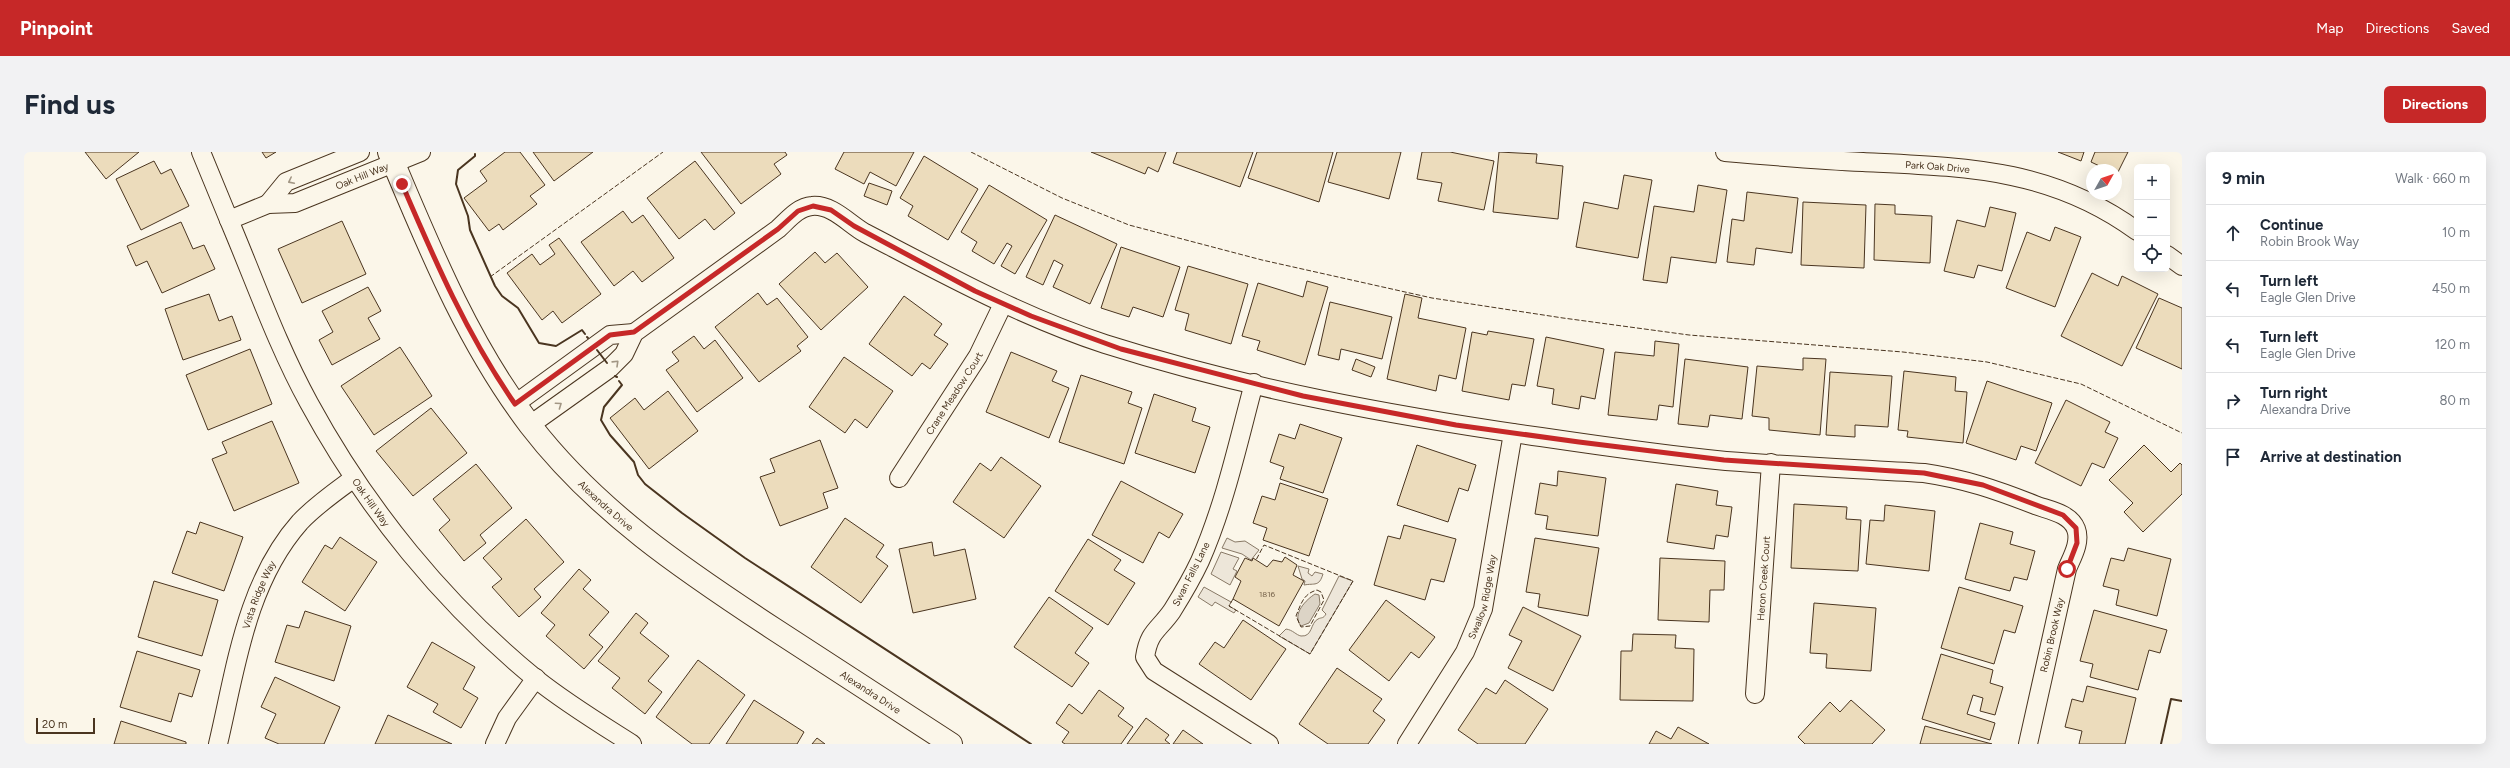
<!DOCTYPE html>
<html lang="en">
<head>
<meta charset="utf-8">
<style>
	body { margin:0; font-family:Figtree,sans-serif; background:#f2f2f3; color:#1f2937 }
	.controls { position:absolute; right:12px; top:12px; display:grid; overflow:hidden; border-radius:6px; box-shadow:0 4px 16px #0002 }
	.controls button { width:36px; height:36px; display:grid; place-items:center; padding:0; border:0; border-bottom:1px solid #e0e1e3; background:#fff; color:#1f2937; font:20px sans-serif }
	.compass { position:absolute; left:2062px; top:12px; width:36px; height:36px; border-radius:50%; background:#fff; box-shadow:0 4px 16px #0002; rotate:50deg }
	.scale { position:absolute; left:12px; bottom:10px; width:59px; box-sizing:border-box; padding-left:4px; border:2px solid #4a3520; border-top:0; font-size:11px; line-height:14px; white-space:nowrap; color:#4a3520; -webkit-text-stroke:3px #fbf6e9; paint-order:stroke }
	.stop { position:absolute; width:12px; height:12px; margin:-9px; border:3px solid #c62828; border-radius:50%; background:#fff }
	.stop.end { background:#c62828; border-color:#fff; box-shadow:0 1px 4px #0008 }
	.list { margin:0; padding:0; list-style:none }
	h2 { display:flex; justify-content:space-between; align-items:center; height:52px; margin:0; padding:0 16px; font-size:17px }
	h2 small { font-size:13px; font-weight:400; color:#747a83 }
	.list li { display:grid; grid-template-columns:26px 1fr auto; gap:12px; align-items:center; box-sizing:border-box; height:56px; padding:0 16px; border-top:1px solid #e0e1e3 }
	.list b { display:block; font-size:15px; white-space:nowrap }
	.list p { margin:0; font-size:13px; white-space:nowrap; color:#747a83 }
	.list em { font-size:13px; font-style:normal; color:#747a83 }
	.icon { flex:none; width:22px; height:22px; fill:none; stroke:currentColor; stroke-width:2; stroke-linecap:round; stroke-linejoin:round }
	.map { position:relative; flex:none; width:2158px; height:592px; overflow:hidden; border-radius:6px }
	header { display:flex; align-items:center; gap:24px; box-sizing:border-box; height:56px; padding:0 20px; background:#c62828; color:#fff }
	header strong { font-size:19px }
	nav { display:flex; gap:22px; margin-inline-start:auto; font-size:14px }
	.intro { display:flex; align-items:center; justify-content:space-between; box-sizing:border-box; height:96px; padding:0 24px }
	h1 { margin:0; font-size:28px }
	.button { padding:10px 18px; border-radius:6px; background:#c62828; color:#fff; font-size:14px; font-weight:700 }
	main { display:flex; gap:24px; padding:0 24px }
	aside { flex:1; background:#fff; border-radius:6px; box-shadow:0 4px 16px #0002 }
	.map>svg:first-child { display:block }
</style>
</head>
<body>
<header>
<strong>Pinpoint</strong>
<nav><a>Map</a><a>Directions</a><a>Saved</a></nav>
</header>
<div class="intro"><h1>Find us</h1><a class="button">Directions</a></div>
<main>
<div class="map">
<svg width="2158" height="592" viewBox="0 0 2158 592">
	<rect width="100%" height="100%" fill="#fbf6e9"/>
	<g fill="#ede6d9" stroke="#887966">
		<path d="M1203,386L1211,390L1221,389L1235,398L1227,408L1218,402L1198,396Z"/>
		<path d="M1197,400L1215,406L1209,417L1213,419L1206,433L1187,422Z"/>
		<path d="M1274,414L1285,417L1284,421L1288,424L1291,420L1299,422C1295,435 1291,431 1280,433L1281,429L1278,427Z"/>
		<path d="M1315,424L1329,429L1286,502L1255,484L1262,477C1269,478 1272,483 1277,484C1289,485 1286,471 1294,467C1298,465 1299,467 1302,462L1298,458Z"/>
		<path d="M1180,435L1207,450L1205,454L1212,458L1210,461L1191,450L1188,454L1174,445Z"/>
	</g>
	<path fill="#dcd4c6" stroke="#887966" d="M1291,442L1295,443L1296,452L1285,471L1277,474C1267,462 1283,447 1291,442Z"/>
	<g fill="#ecdcbc" stroke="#4a3520">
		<path d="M61,0H115L82,27Z"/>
		<path d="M238,0H252L242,6Z"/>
		<path d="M481,0H496L521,33L506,44L513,52L479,78L475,72L465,79L440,46L463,29L456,19Z"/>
		<path d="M509,0H569L530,29Z"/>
		<path d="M677,0H761L763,3L750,12L757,22L717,52Z"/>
		<path d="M820,0H890L872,34L846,20L840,32L811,17Z"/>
		<path d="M1067,0H1142L1134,20L1124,15L1121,22Z"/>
		<path d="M1153,0H1229L1216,35L1149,11Z"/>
		<path d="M1233,0H1309L1295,50L1224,26Z"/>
		<path d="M1313,0H1377L1365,47L1304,30Z"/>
		<path d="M1398,0H1426L1470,9L1460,58L1414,49L1418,31L1393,27Z"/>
		<path d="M1475,0L1513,2L1512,11L1539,14L1534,67L1469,60Z"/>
		<path d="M2034,0H2060L2057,9Z"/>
		<path d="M2071,0H2104L2093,22L2092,18H2084L2067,10Z"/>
		<path d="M900,4L954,37L924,88L884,64L889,54L876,46Z"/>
		<path d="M130,9L137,22L147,17L165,54L117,78L92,27Z"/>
		<path d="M671,9L711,61L690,78L681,67L655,87L623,46Z"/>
		<path d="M1600,23L1628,28L1614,106L1552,95L1560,50L1594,57Z"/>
		<path d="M845,31L868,39L863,53L840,44Z"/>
		<path d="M965,33L1023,68L991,122L977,114L988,94L983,91L970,112L948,99L953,90L937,80Z"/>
		<path d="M1674,33L1703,38L1692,111L1647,105L1643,131L1619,128L1630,54L1670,60Z"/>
		<path d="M1723,40L1774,46L1768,101L1732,96L1730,113L1703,110L1708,67L1720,69Z"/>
		<path d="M1779,50L1842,53L1840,116L1777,113Z"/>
		<path d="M1851,52L1871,53V62L1908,64L1906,111L1850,108Z"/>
		<path d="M1966,55L1992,61L1978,119L1954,113L1950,126L1920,119L1933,68L1961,75Z"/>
		<path d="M599,59L608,71L619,63L650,106L618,130L609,119L590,134L557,90Z"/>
		<path d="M1031,63L1093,92L1066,152L1029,135L1039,113L1030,108L1019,133L1002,125Z"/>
		<path d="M318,69L342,122L278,151L254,97Z"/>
		<path d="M157,70L169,97L180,93L191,117L138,141L123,109L112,114L103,94Z"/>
		<path d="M2031,75L2057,85L2031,155L1982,136L2003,80L2026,89Z"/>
		<path d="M535,86L577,142L538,171L529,159L518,168L483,121L508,102L516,113L531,102L525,93Z"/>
		<path d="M1097,95L1156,115L1139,165L1109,155L1105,165L1077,156Z"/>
		<path d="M791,100L801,111L813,101L844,135L797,178L755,132Z"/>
		<path d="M1164,114L1224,132L1207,192L1161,178L1165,162L1151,158Z"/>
		<path d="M2068,121L2094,134L2098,124L2134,142L2098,214L2037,184Z"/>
		<path d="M1283,129L1304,135L1281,213L1233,198L1236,189L1218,184L1234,131L1279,145Z"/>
		<path d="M344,135L357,159L344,166L356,187L308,213L295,188L309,180L298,159Z"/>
		<path d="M734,141L743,153L753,146L784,185L773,194L777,199L735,230L691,175Z"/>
		<path d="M185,142L195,169L208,164L217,188L159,208L141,157Z"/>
		<path d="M1381,142L1398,146L1394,166L1442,176L1432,227L1415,223L1412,239L1363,227Z"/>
		<path d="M880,144L918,172L910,183L924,192L906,217L898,211L888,224L845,192Z"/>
		<path d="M2135,146L2158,156V217L2112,196Z"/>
		<path d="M1306,150L1368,165L1358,207L1317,197L1315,208L1294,203Z"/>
		<path d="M1464,179L1510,187L1501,234L1488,232L1485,248L1438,239L1448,180L1463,183Z"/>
		<path d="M670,184L680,197L691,188L719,226L673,260L642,218L655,209L648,200Z"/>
		<path d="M1522,185L1580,197L1571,247L1557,244L1555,257L1528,252L1530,237L1513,234Z"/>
		<path d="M1631,189L1655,192L1649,255L1635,253L1633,268L1584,263L1591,200L1630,204Z"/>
		<path d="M376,195L408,244L350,283L317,234Z"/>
		<path d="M226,197L248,252L184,278L162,223Z"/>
		<path d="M987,200L1033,219L1028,229L1045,236L1025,286L962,260Z"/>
		<path d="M820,205L869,239L843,276L831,267L821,281L785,255Z"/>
		<path d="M1779,206L1802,207L1796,283L1745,278V266L1728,264L1733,214L1779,218Z"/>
		<path d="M1332,207L1351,215L1347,225L1328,218Z"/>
		<path d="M1661,207L1724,215L1718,267L1686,263L1684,275L1654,272Z"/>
		<path d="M1880,219L1932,225L1931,239L1943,240L1939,291L1883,285L1884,279L1874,278Z"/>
		<path d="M1806,220L1868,224L1864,275L1831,273V285L1802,283Z"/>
		<path d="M1057,223L1108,240L1104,251L1118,256L1100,312L1035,290Z"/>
		<path d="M1963,229L2028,251L2012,299L1997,294L1992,308L1942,291Z"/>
		<path d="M644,239L674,279L625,317L586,266L611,246L620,258Z"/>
		<path d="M1130,242L1172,256L1168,269L1186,275L1171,321L1111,301Z"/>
		<path d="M2042,248L2086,270L2081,280L2094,286L2080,316L2068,311L2057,334L2011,311Z"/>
		<path d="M407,256L443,301L389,344L352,299Z"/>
		<path d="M248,269L275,331L210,359L188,307L203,301L198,290Z"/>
		<path d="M1276,272L1318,286L1299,341L1256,327L1260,315L1246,310L1255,282L1271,287Z"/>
		<path d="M796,288L814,336L799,341L804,356L756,374L736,325L751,320L746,307Z"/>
		<path d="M1393,293L1452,313L1444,339L1435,336L1424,370L1373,353Z"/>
		<path d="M2120,293L2147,320L2156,311L2158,313V342L2119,380L2100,360L2109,351L2085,328Z"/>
		<path d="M977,305L1017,334L980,386L929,350L956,311L967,319Z"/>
		<path d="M452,312L488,356L456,383L462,391L440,409L415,378L426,368L409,347Z"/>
		<path d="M1534,319L1582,326L1574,384L1522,377L1524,364L1511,362L1516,331L1533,334Z"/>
		<path d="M1097,329L1159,362L1145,386L1135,380L1119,411L1068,383Z"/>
		<path d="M1256,331L1304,347L1285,404L1239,388L1243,376L1229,371L1238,344L1251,348Z"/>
		<path d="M1652,332L1694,339L1692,353L1708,355L1704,385L1692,383L1690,397L1643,390Z"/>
		<path d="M1770,352L1823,355L1822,367L1837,368L1834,419L1767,416Z"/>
		<path d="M1861,353L1911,359L1905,419L1842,412L1846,368L1860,369Z"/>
		<path d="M821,366L860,393L852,405L864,414L837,451L787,415Z"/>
		<path d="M502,367L540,410L510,437L517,445L495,465L468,435L478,427L459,406Z"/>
		<path d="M176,370L219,385L200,439L148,421L163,379L172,382Z"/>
		<path d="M1956,371L1989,380L1986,392L2011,399L2003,428L1990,425L1986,439L1941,427Z"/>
		<path d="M1380,373L1432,387L1420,430L1407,427L1401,448L1350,433L1364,384L1376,387Z"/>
		<path d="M316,385L353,410L321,459L278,430L301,393L308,397Z"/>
		<path d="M1511,386L1575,396L1564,464L1514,455L1516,442L1502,440Z"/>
		<path d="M1064,387L1097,408L1090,418L1111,431L1084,473L1031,439Z"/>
		<path d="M908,390L910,404L941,397L952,447L889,461L875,397Z"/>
		<path d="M2104,396L2147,407L2133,464L2092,453L2095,438L2079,434L2087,406L2100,409Z"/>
		<path d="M1261,405L1273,413L1269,423L1280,429L1255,474L1209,447L1217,429L1211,425L1221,406L1228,409L1229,406L1243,415L1249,408L1258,410Z"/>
		<path d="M1636,406L1701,409L1700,438H1686L1685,470L1634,468Z"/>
		<path d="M555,417L567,428L559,437L585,460L565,483L579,495L560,517L522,484L531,473L517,461Z"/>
		<path d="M130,429L194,448L178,504L114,485Z"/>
		<path d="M1935,435L1999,454L1991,481L1980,478L1970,512L1917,496Z"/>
		<path d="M1025,445L1069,476L1051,501L1065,511L1048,535L990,495Z"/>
		<path d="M1362,448L1411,485L1395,506L1387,500L1365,529L1325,498Z"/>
		<path d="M1790,451L1852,456L1847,519L1802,516L1803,502L1786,501Z"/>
		<path d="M1499,455L1557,484L1529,539L1484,516L1498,489L1485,483Z"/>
		<path d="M2070,458L2143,478L2136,501L2125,498L2114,538L2066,525L2069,512L2056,509Z"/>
		<path d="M281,459L327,474L310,529L251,510L263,473L275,476Z"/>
		<path d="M612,461L624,471L616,481L645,504L624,529L638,540L621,562L588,536L596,526L574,509Z"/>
		<path d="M1219,468L1262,497L1227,548L1175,512L1191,490L1200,496Z"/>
		<path d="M1609,482L1652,483L1651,496L1670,497L1669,549L1596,548L1597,499H1608Z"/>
		<path d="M408,490L451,515L439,537L454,546L437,576L409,560L414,552L383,535Z"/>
		<path d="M113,499L176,518L168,545L155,541L147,570L96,555Z"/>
		<path d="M1917,502L1969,518L1966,531L1979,535L1971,563L1956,559L1959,546L1949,543L1943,562L1971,571L1966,588L1898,567Z"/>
		<path d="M674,508L721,543L685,592H668L632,565Z"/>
		<path d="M1313,516L1358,547L1349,559L1361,568L1344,592H1304L1275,572Z"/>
		<path d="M251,525L316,555L300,592H255L241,586L252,562L237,555Z"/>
		<path d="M1481,528L1524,557L1501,592H1454L1434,578L1462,536L1472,542Z"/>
		<path d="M2063,534L2112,546L2101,592H2055L2058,579L2041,575L2048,547L2059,550Z"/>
		<path d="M1075,538L1100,556L1094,564L1109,575L1097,592H1041L1038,590L1045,580L1032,571L1045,552L1058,562Z"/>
		<path d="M730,548L780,580L773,592H702Z"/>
		<path d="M1827,548L1861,578L1848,592H1781L1774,585L1806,550L1816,560Z"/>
		<path d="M364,563L428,592H351Z"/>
		<path d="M1122,566L1145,583L1141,588L1146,592H1103Z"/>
		<path d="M97,569L162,590V592H90Z"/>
		<path d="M1901,574L1968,592H1896Z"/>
		<path d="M1654,575L1685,592H1625L1632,579L1647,587Z"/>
		<path d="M1159,578L1179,592H1149Z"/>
		<path d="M793,586L801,592H788Z"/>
	</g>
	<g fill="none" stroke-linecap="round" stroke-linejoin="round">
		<g stroke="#4a3520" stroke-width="20">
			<g id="minor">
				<path d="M177,0L205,68"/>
				<path id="s1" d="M397,0L271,51L244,52L205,68C231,129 253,193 285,251C342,356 420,452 512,527C542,551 575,571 608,592"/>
				<path id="s2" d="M1701,0C1747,4 1793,8 1839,10C1940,15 2027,16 2113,79"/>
				<path d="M244,52L262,30L336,0"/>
				<path d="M2143,103L2158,114"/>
				<path d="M1230,231C1214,291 1201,352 1176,409C1168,426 1158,443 1148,459C1134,479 1125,479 1121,505L1130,519L1245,592"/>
				<path d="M491,252L586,183L610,181"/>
				<path d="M506,273L586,216L600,202L610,181L754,77C764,68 774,55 788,54C808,52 825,72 841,81C920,122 996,164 1081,192C1223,237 1370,264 1517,285C1578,294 1640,303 1702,309C1768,314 1834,317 1900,321C1941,327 1973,338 2011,353C2024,358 2046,361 2052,377C2057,390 2048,405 2043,417L2004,592"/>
				<path id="s3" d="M875,326L954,204L979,152"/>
				<path id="s4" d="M1731,542L1747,311"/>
				<path id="s5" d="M194,592C212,516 222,431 276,370C292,353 311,340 330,326"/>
				<path d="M471,592L483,566L512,526"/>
				<path id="s6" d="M1383,592L1441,500L1459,457L1489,281"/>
			</g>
		</g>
		<g stroke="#4a3520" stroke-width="24">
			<g id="tertiary">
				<path id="s7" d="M365,0C405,95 443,190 506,273C572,359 660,418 750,477C809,515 868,554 927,592"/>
			</g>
		</g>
		<use href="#minor" stroke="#fbf6e9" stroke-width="18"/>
		<use href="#tertiary" stroke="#fbf6e9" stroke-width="22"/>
		<g stroke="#4a3520" stroke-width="1" stroke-dasharray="5 2" stroke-linecap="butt">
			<path d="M947,0L1038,46L1105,73L1238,108L1408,146L1539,166L1665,183L1879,200L1963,210L2057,232L2158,281"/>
			<path d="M466,125L639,0"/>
			<path d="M1293,438L1297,440L1300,448L1286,474L1277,475L1272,464C1277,452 1279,442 1293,438Z"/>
			<path d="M1209,447L1205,454L1286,502L1329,429L1240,393L1232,408"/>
		</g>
		<g stroke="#4a3520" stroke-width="2">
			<path d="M451,2V4L434,18L432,32L444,64L446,78L471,134L478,144L494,156L515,191L532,194L558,178L561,182"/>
			<path d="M563,185L564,186"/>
			<path d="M573,198L583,211"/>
			<path d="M591,224L593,225"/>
			<path d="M595,229L598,233L580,255L577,268L586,283L610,310L614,323L621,332L658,361L721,406L1007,592"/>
			<path d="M2137,592L2147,547L2158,549"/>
		</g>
	</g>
	<defs><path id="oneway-chevron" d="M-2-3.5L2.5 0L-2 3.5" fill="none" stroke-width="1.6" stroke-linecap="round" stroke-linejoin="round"/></defs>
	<g stroke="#a29684">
		<use href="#oneway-chevron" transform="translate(267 29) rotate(153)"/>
		<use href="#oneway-chevron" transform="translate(592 211) rotate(-44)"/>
		<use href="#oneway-chevron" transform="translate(535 253) rotate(-35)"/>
	</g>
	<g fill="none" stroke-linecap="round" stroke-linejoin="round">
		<path stroke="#c62828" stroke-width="5" d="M378,32C411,109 443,183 491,252L586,183L610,180L754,77L774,59L789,54L807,58L830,74L951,139L1007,164L1097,197L1279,244L1432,273L1555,290L1700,308L1900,321L1959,333L2039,363L2052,376L2053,391L2043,417"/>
	</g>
	<g text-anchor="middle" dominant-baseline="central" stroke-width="3" stroke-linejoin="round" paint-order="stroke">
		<g font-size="8" fill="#725f47">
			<text x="1243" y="442">1816</text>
		</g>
		<g font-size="10" fill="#4a3520" stroke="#fbf6e9">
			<text stroke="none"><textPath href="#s2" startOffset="213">Park Oak Drive</textPath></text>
			<text transform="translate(338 24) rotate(-22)">Oak Hill Way</text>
			<text stroke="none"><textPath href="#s3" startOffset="101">Crane Meadow Court</textPath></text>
			<text stroke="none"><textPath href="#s1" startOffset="522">Oak Hill Way</textPath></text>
			<text stroke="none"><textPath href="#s7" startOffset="419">Alexandra Drive</textPath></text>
			<text transform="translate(1167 422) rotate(-63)">Swan Falls Lane</text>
			<text stroke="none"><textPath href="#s4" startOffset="116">Heron Creek Court</textPath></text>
			<text stroke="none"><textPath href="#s5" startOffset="155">Vista Ridge Way</textPath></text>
			<text stroke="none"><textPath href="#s6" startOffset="167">Swallow Ridge Way</textPath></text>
			<text transform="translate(2028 483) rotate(-77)">Robin Brook Way</text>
			<text stroke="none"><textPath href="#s7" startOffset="743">Alexandra Drive</textPath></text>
		</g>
	</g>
</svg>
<div class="controls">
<button>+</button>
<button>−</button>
<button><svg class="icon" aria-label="locate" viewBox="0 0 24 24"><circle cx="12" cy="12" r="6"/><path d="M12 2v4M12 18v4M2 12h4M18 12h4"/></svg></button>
</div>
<svg class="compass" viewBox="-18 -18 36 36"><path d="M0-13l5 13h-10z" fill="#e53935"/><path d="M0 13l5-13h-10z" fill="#747a83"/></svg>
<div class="scale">20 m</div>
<div class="stop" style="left:2043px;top:417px"></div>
<div class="stop end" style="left:378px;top:32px"></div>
</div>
<aside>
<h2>9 min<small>Walk · 660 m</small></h2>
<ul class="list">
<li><svg class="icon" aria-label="ahead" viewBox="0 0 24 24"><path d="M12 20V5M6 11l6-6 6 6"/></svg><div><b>Continue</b><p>Robin Brook Way</p></div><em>10 m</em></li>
<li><svg class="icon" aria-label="left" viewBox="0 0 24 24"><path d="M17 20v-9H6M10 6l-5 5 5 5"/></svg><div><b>Turn left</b><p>Eagle Glen Drive</p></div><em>450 m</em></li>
<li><svg class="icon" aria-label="left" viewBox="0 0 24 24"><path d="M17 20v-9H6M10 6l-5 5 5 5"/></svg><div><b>Turn left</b><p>Eagle Glen Drive</p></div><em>120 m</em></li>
<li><svg class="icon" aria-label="right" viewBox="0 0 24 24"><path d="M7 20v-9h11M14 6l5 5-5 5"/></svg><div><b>Turn right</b><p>Alexandra Drive</p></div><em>80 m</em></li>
<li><svg class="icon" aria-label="arrive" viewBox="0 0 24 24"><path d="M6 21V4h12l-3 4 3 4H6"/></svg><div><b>Arrive at destination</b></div></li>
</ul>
</aside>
</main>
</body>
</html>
